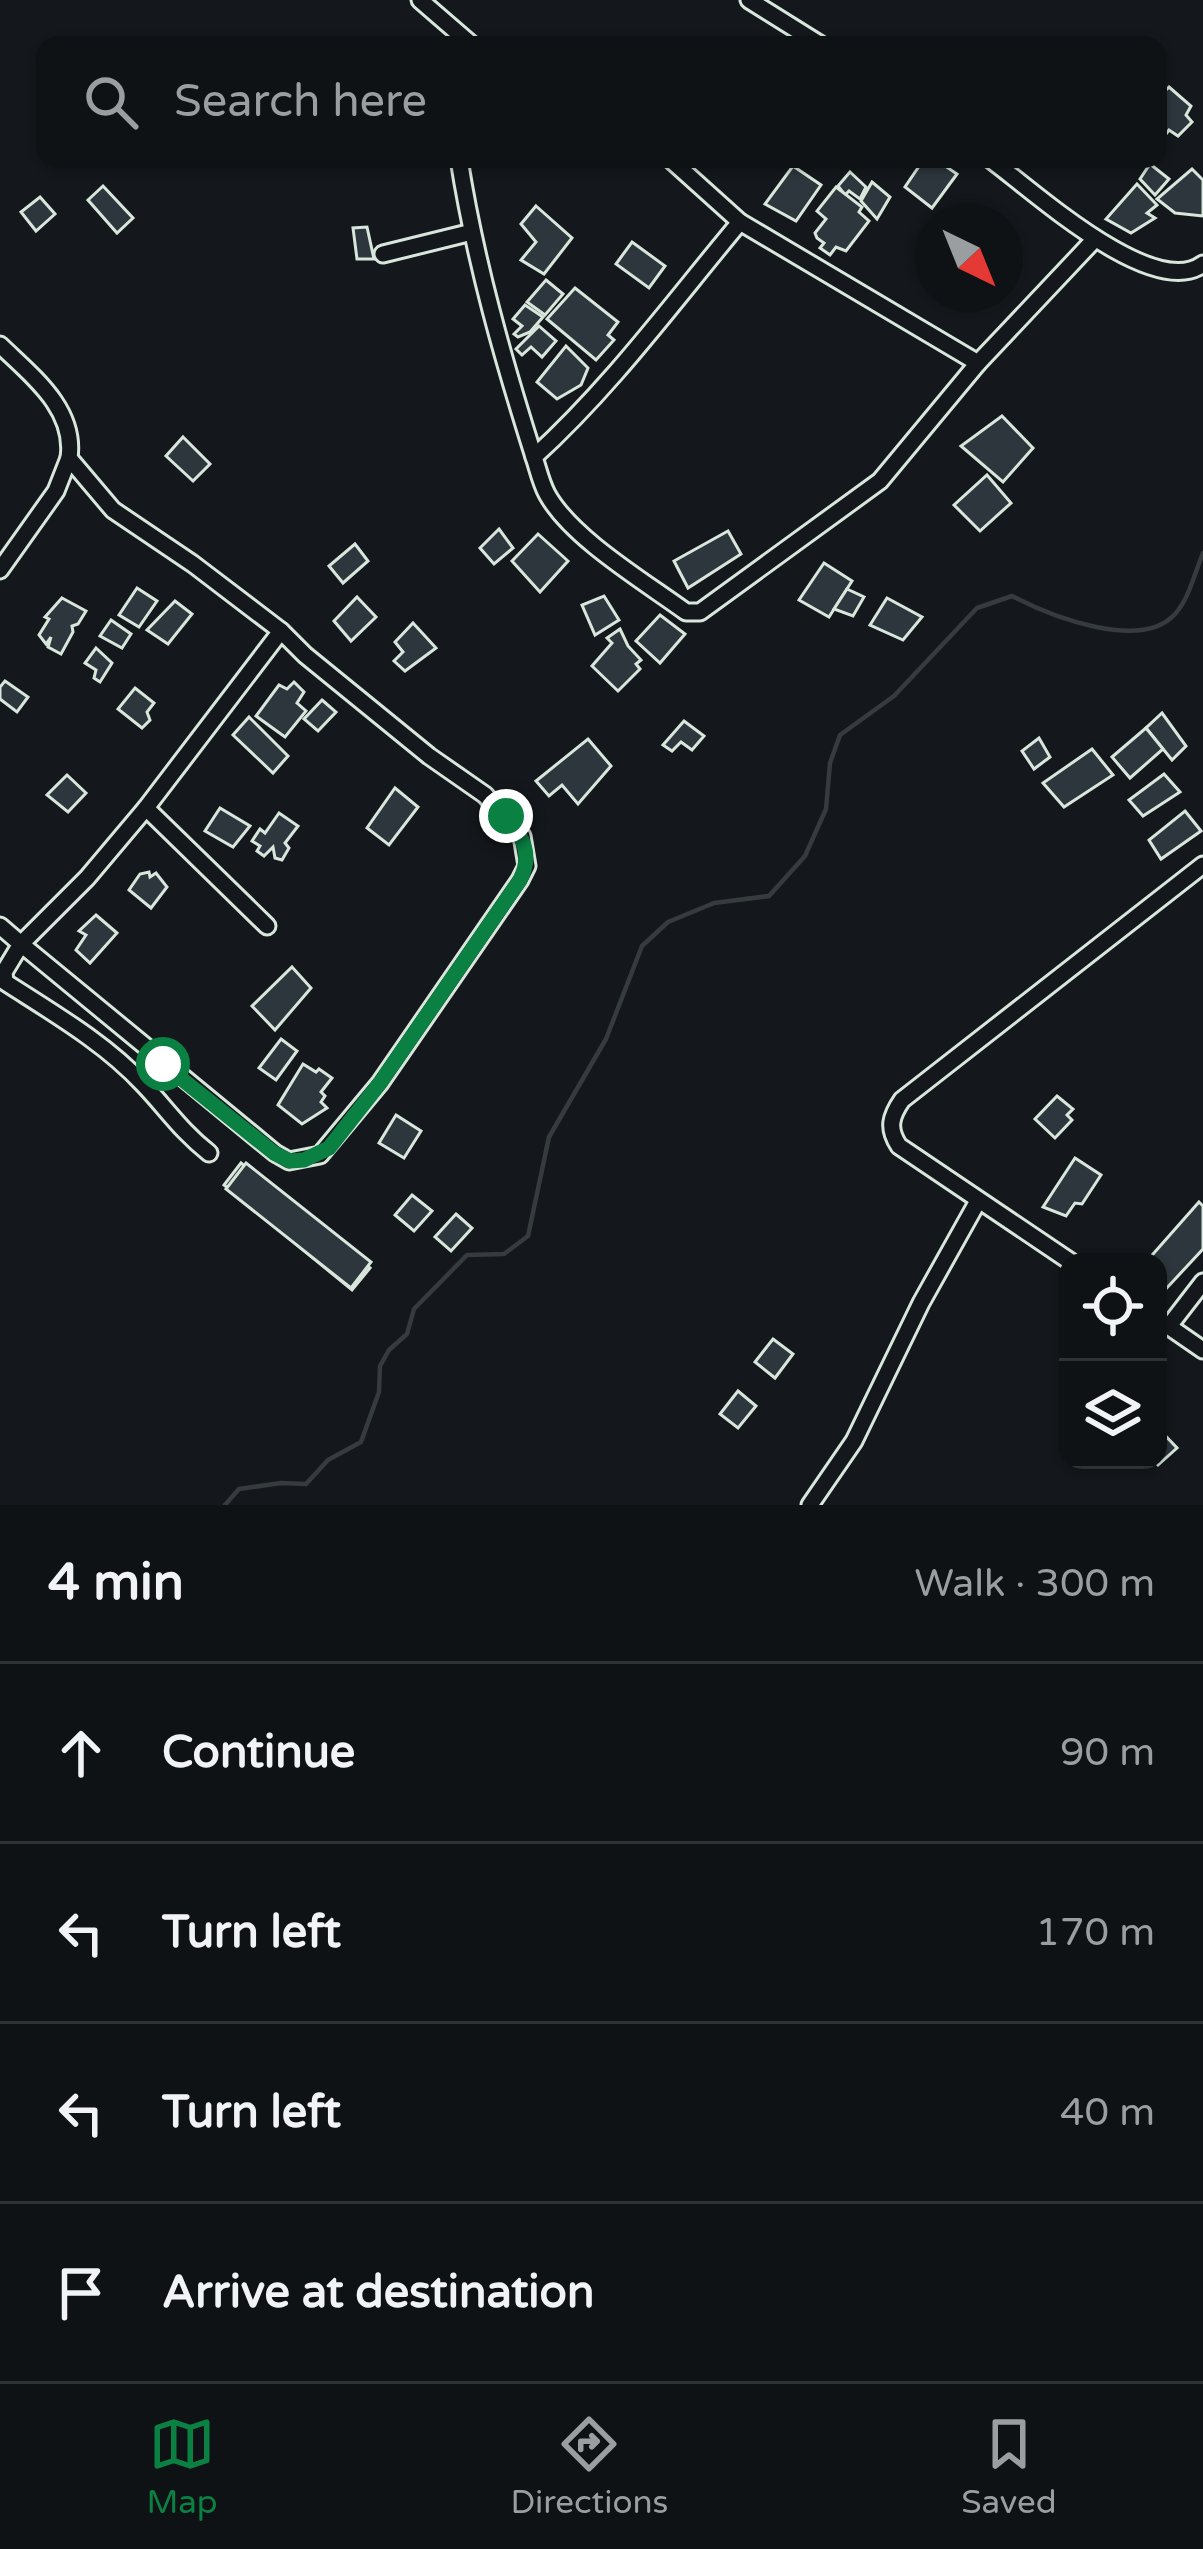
<!DOCTYPE html>
<html lang="en">
<head>
<meta charset="utf-8">
<style>
	body { margin:0; font-family:"Varela Round",sans-serif; background:#181b1e; color:#f1f3f6 }
	.controls { position:absolute; right:36px; bottom:36px; display:grid; overflow:hidden; border-radius:24px; box-shadow:0 3px 9px #0004 }
	.controls button { width:108px; height:108px; display:grid; place-items:center; padding:0; border:0; border-bottom:3px solid #2f3234; background:#0f1215; color:#f1f3f6; font:60px sans-serif }
	.compass { position:absolute; left:915px; top:204px; width:108px; height:108px; border-radius:50%; background:#0f1215; box-shadow:0 3px 9px #0004; rotate:137deg }
	.stop { position:absolute; width:36px; height:36px; margin:-27px; border:9px solid #0b8043; border-radius:50%; background:#fff }
	.stop.end { background:#0b8043; border-color:#fff; box-shadow:0 3px 12px #0008 }
	.list { margin:0; padding:0; list-style:none }
	h2 { display:flex; justify-content:space-between; align-items:center; height:156px; margin:0; padding:0 48px; font-size:51px }
	h2 small { font-size:39px; font-weight:400; color:#9b9ea0 }
	.list li { display:grid; grid-template-columns:78px 1fr auto; gap:36px; align-items:center; box-sizing:border-box; height:180px; padding:0 48px; border-top:3px solid #2f3234 }
	.list b { display:block; font-size:45px; white-space:nowrap }
	.list em { font-size:39px; font-style:normal; color:#9b9ea0 }
	.icon { flex:none; width:66px; height:66px; fill:none; stroke:currentColor; stroke-width:2; stroke-linecap:round; stroke-linejoin:round }
	.map { position:relative; flex:none; width:1203px; height:1505px; overflow:hidden }
	.search { position:absolute; background:#0f1215; box-shadow:0 3px 9px #0004; left:36px; right:36px; top:36px; height:132px; display:flex; align-items:center; gap:30px; box-sizing:border-box; padding:0 42px; border-radius:24px; color:#9b9ea0; font-size:45px }
	.sheet { height:876px; background:#0f1215 }
	nav { display:flex; justify-content:space-around; align-items:center; box-sizing:border-box; height:168px; border-top:3px solid #2f3234; background:#0f1215; font-size:33px; color:#9b9ea0 }
	nav a { display:grid; justify-items:center; gap:6px }
	nav .on { color:#0b8043 }
	.map>svg:first-child { display:block }
</style>
</head>
<body>
<div class="map">
<svg width="1203" height="1505" viewBox="0 0 1203 1505">
	<rect width="100%" height="100%" fill="#14181c"/>
	<g fill="none" stroke-linecap="round" stroke-linejoin="round">
		<path stroke="#363b3e" stroke-width="4.5" d="M225,1505L239,1489L281,1483L306,1484L328,1460L361,1442L379,1392L380,1366L389,1350L407,1334L414,1309L467,1255L504,1254L528,1236L549,1137L606,1039L642,946L668,922L714,903L769,896L805,856L826,809L830,763L840,735L894,696L977,608L1012,596C1050,616 1141,652 1175,614C1189,599 1195,572 1203,553"/>
	</g>
	<g fill="#2c363c" stroke="#d8e6dc" stroke-width="3">
		<path d="M1169,87L1191,106L1186,115L1192,122L1178,136L1169,130L1160,142L1158,98Z"/>
		<path d="M924,159H935L957,174L932,208L905,187Z"/>
		<path d="M1150,164L1169,179L1155,195L1140,179Z"/>
		<path d="M793,166L821,185L796,221L765,204Z"/>
		<path d="M1192,169L1203,180V216L1175,213L1157,199Z"/>
		<path d="M850,172L866,187L860,199L849,191L845,195L838,186Z"/>
		<path d="M872,182L890,197L877,219L861,201Z"/>
		<path d="M1137,184L1157,205L1147,213L1155,218L1131,233L1106,219Z"/>
		<path d="M103,186L133,218L117,233L88,200Z"/>
		<path d="M836,187L862,207L859,212L869,221L846,251L836,247L830,255L820,248L824,243L817,238L815,233L826,219L817,211Z"/>
		<path d="M40,197L55,214L36,231L21,212Z"/>
		<path d="M536,206L572,238L544,274L521,260L536,242L521,224Z"/>
		<path d="M367,227L374,259H357L353,228Z"/>
		<path d="M632,242L665,266L649,288L616,264Z"/>
		<path d="M546,280L563,294L545,315L527,302Z"/>
		<path d="M575,288L618,322L608,335L614,340L596,360L547,319Z"/>
		<path d="M525,305L543,317L530,332L518,337L514,334L522,326L513,319Z"/>
		<path d="M539,326L556,341L542,357L531,347L522,355L516,349Z"/>
		<path d="M566,346L588,368L581,385L557,399L537,382Z"/>
		<path d="M1002,416L1033,448L1003,482L961,446Z"/>
		<path d="M183,437L210,464L193,481L166,456Z"/>
		<path d="M987,475L1011,503L980,531L954,505Z"/>
		<path d="M499,529L513,548L494,564L480,548Z"/>
		<path d="M728,531L741,554L688,588L674,561Z"/>
		<path d="M538,534L568,561L540,592L512,561Z"/>
		<path d="M355,544L368,561L343,583L329,566Z"/>
		<path d="M824,563L852,581L829,617L799,600Z"/>
		<path d="M137,588L157,601L139,627L119,615Z"/>
		<path d="M847,589L864,597L853,616L834,609Z"/>
		<path d="M604,596L619,620L595,635L582,605Z"/>
		<path d="M357,597L376,617L351,641L334,621Z"/>
		<path d="M62,598L86,611L78,624L72,626L73,632L61,654L48,647L51,637L46,644L39,635L49,619L45,617Z"/>
		<path d="M887,598L922,617L903,640L870,625Z"/>
		<path d="M175,601L192,614L168,644L147,630Z"/>
		<path d="M660,615L685,634L660,663L636,641Z"/>
		<path d="M111,620L131,634L122,648L100,636Z"/>
		<path d="M413,623L436,648L405,671L394,661L403,652L395,642Z"/>
		<path d="M620,629L628,646L641,660L636,664L640,669L618,691L592,666L612,643L607,638Z"/>
		<path d="M96,648L112,663L100,682L94,678L96,670L85,663Z"/>
		<path d="M5,681L28,697L17,712L0,699V687Z"/>
		<path d="M294,682L304,692L297,703L306,711L285,737L256,716L279,685L287,689Z"/>
		<path d="M135,688L154,703L147,712L150,720L142,728L118,709Z"/>
		<path d="M322,700L336,712L318,731L304,719Z"/>
		<path d="M1162,713L1186,746L1172,760L1146,728Z"/>
		<path d="M249,717L288,756L273,773L233,735Z"/>
		<path d="M684,721L704,736L692,750L681,742L672,751L663,745Z"/>
		<path d="M1146,728L1163,749L1130,778L1112,757Z"/>
		<path d="M1039,738L1050,757L1034,769L1022,751Z"/>
		<path d="M588,739L611,766L578,804L562,785L549,796L536,781Z"/>
		<path d="M1092,749L1113,775L1064,807L1043,783Z"/>
		<path d="M1164,774L1180,792L1143,816L1129,800Z"/>
		<path d="M67,775L86,793L68,812L47,795Z"/>
		<path d="M395,788L418,807L389,845L367,828Z"/>
		<path d="M220,808L250,826L233,847L205,831Z"/>
		<path d="M1185,811L1201,831L1161,859L1149,840Z"/>
		<path d="M279,813L298,826L285,843L289,848L282,860L275,858L273,847L264,856L257,851L260,846L252,841L260,829L265,833Z"/>
		<path d="M149,872L150,877L156,873L167,887L151,908L129,890L140,874Z"/>
		<path d="M96,915L117,933L90,963L76,950L86,935L79,931Z"/>
		<path d="M292,967L311,988L275,1030L252,1006Z"/>
		<path d="M281,1039L297,1051L276,1080L259,1068Z"/>
		<path d="M303,1064L316,1072L319,1069L332,1078L321,1092L325,1096L321,1102L327,1108L302,1124L278,1105Z"/>
		<path d="M1057,1096L1073,1109L1067,1115L1072,1120L1055,1138L1035,1119Z"/>
		<path d="M396,1115L421,1131L404,1158L379,1143Z"/>
		<path d="M1075,1158L1101,1175L1082,1204L1075,1203L1066,1216L1043,1207Z"/>
		<path d="M241,1163L370,1268L352,1290L224,1185Z"/>
		<path d="M246,1163L371,1262L351,1288L226,1189Z"/>
		<path d="M412,1195L432,1211L414,1231L395,1215Z"/>
		<path d="M1199,1202L1203,1206V1249L1164,1291L1158,1286V1262H1146Z"/>
		<path d="M456,1214L472,1228L451,1251L435,1237Z"/>
		<path d="M773,1339L793,1354L775,1378L755,1362Z"/>
		<path d="M738,1391L756,1406L738,1428L720,1414Z"/>
		<path d="M1160,1430L1177,1448L1158,1465L1153,1460H1158Z"/>
	</g>
	<g fill="none" stroke-linecap="round" stroke-linejoin="round">
		<g stroke="#d8e6dc" stroke-width="21">
			<g id="minor">
				<path d="M420,0L472,45"/>
				<path d="M749,0L821,45"/>
				<path d="M459,159C475,261 503,359 534,457"/>
				<path d="M670,159L740,222L978,363L1094,240"/>
				<path d="M990,159C1032,190 1153,301 1203,264"/>
				<path d="M740,222C673,302 612,386 534,457C538,469 541,483 547,494C571,538 645,582 686,612H700L880,481L978,363"/>
				<path d="M383,254L472,232"/>
				<path d="M0,345C32,376 76,409 69,458"/>
				<path d="M0,570L56,491L69,458L113,510L193,564L281,631L305,655L429,756L485,795L522,836L527,866L520,880L380,1083L320,1155L289,1161L275,1153L21,944L87,878L146,808"/>
				<path d="M0,926L21,944L4,972L5,982C53,1013 105,1043 143,1084C167,1109 181,1131 209,1153"/>
				<path d="M267,926L146,808L281,631"/>
				<path d="M1071,1262L899,1146C887,1128 891,1116 902,1100L1203,865"/>
				<path d="M1158,1319L1203,1350"/>
				<path d="M1169,1326L1203,1282"/>
				<path d="M810,1505L854,1441L921,1303L978,1201"/>
			</g>
		</g>
		<use href="#minor" stroke="#14181c" stroke-width="15"/>
	</g>
	<g fill="none" stroke-linecap="round" stroke-linejoin="round">
		<path stroke="#0b8043" stroke-width="15" d="M163,1064L274,1153L290,1161L304,1160L329,1148L380,1083L520,880C533,854 523,837 506,816"/>
	</g>
</svg>
<div class="controls">
<button><svg class="icon" aria-label="locate" viewBox="0 0 24 24"><circle cx="12" cy="12" r="6"/><path d="M12 2v4M12 18v4M2 12h4M18 12h4"/></svg></button>
<button><svg class="icon" aria-label="layers" viewBox="0 0 24 24"><path d="M12 4l9 5-9 5-9-5zM3 14l9 5 9-5"/></svg></button>
</div>
<svg class="compass" viewBox="-18 -18 36 36"><path d="M0-13l5 13h-10z" fill="#e53935"/><path d="M0 13l5-13h-10z" fill="#9b9ea0"/></svg>
<div class="stop" style="left:163px;top:1064px"></div>
<div class="stop end" style="left:506px;top:816px"></div>
<div class="search"><svg class="icon" aria-label="search" viewBox="0 0 24 24"><circle cx="10" cy="10" r="6"/><path d="M15 15l6 6"/></svg>Search here</div>
</div>
<section class="sheet">
<h2>4 min<small>Walk · 300 m</small></h2>
<ul class="list">
<li><svg class="icon" aria-label="ahead" viewBox="0 0 24 24"><path d="M12 20V5M6 11l6-6 6 6"/></svg><div><b>Continue</b></div><em>90 m</em></li>
<li><svg class="icon" aria-label="left" viewBox="0 0 24 24"><path d="M17 20v-9H6M10 6l-5 5 5 5"/></svg><div><b>Turn left</b></div><em>170 m</em></li>
<li><svg class="icon" aria-label="left" viewBox="0 0 24 24"><path d="M17 20v-9H6M10 6l-5 5 5 5"/></svg><div><b>Turn left</b></div><em>40 m</em></li>
<li><svg class="icon" aria-label="arrive" viewBox="0 0 24 24"><path d="M6 21V4h12l-3 4 3 4H6"/></svg><div><b>Arrive at destination</b></div></li>
</ul>
</section>
<nav>
<a class="on"><svg class="icon" aria-label="map" viewBox="0 0 24 24"><path d="M3 6l6-2 6 2 6-2v14l-6 2-6-2-6 2zM9 4v14M15 6v14"/></svg>Map</a>
<a><svg class="icon" aria-label="directions" viewBox="0 0 24 24"><path d="M12 3l9 9-9 9-9-9zM9 14v-3h6M13 9l2 2-2 2"/></svg>Directions</a>
<a><svg class="icon" aria-label="saved" viewBox="0 0 24 24"><path d="M7 4h10v16l-5-4-5 4z"/></svg>Saved</a>
</nav>
</body>
</html>
